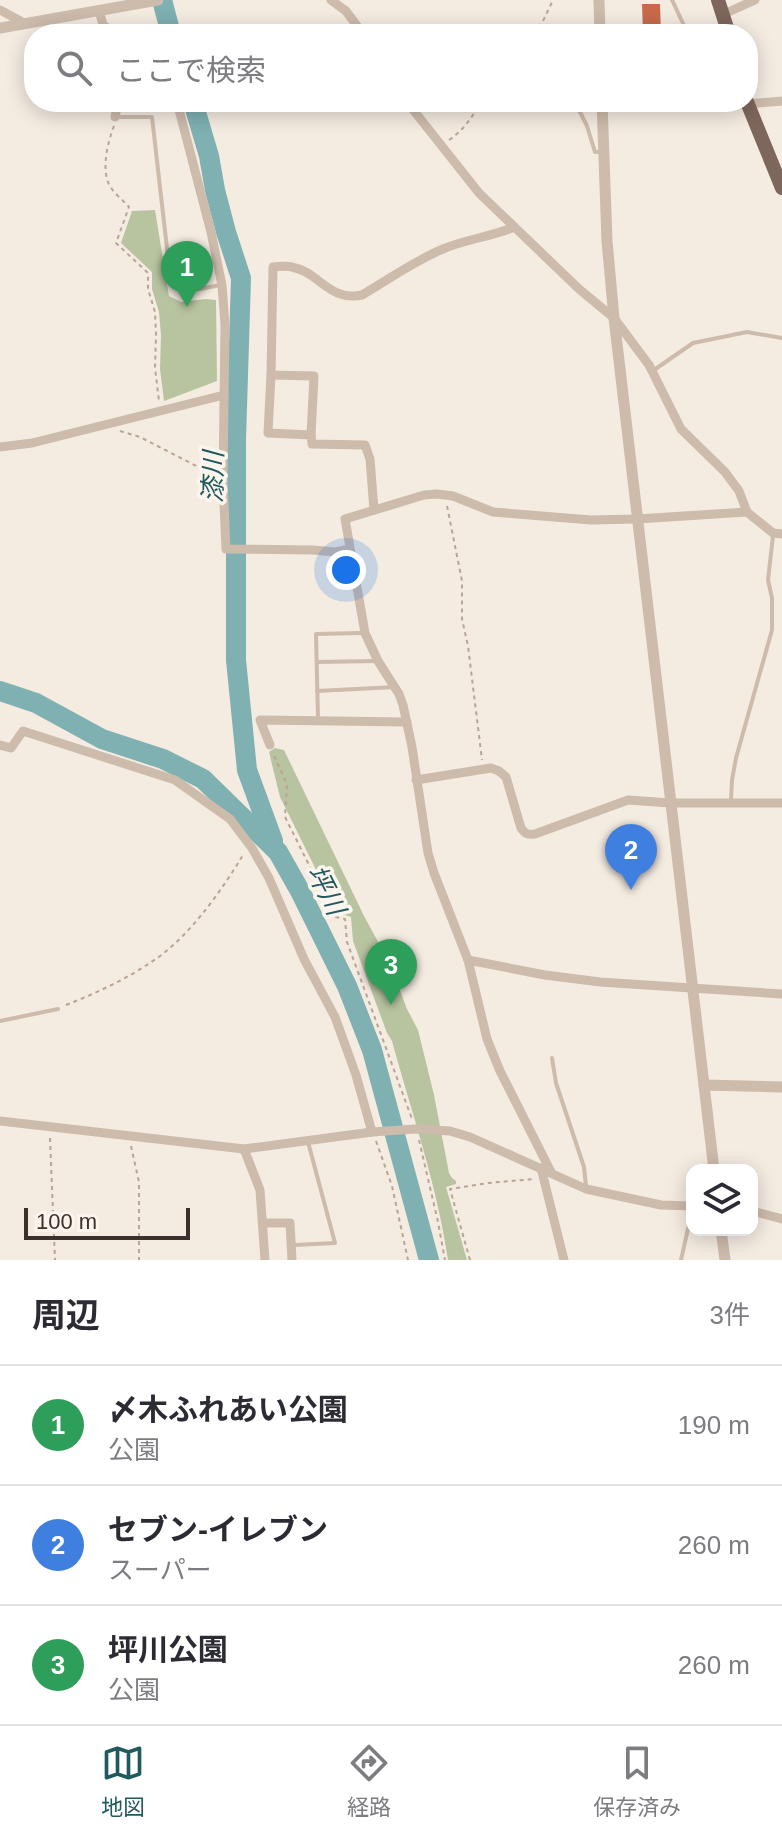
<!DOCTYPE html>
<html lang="ja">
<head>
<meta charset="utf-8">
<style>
	body { margin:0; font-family:Helvetica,"Noto Sans JP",sans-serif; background:#f2f2f3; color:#2b2b33 }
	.controls { position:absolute; right:24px; bottom:24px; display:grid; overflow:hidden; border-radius:16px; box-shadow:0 4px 20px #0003 }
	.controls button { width:72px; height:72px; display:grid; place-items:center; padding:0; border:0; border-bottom:2px solid #e1e1e2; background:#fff; color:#2b2b33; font:40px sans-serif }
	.scale { position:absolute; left:24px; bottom:20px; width:166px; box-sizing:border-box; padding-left:8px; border:4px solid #3b302b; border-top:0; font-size:22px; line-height:28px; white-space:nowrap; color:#3b302b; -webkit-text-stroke:6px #fbf5ee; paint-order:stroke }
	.you { position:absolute; left:346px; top:570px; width:28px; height:28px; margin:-20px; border:6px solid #fff; border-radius:50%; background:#1a73e8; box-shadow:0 0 0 12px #1a73e833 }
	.badge { display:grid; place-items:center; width:52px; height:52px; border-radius:50%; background:#1f5a5e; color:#fff; font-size:26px; font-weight:700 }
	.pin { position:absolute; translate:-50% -66px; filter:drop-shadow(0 2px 4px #0008) }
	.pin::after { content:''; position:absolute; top:42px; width:28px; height:24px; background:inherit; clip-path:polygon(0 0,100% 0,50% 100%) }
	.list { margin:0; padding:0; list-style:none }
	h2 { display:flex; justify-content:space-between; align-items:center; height:104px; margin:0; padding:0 32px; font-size:34px }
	h2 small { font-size:26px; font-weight:400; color:#7c7c81 }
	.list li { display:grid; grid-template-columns:52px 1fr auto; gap:24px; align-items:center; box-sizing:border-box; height:120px; padding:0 32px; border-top:2px solid #e1e1e2 }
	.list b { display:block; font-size:30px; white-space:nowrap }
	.list p { margin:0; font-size:26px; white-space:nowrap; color:#7c7c81 }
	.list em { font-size:26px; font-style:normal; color:#7c7c81 }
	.icon { flex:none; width:44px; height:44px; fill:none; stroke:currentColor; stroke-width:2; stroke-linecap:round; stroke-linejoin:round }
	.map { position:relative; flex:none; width:782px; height:1260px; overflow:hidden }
	.search { position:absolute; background:#fff; box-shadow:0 4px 20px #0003; left:24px; right:24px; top:24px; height:88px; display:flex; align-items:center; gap:20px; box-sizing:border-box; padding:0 28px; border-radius:32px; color:#7c7c81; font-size:30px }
	.sheet { height:464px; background:#fff }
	nav { display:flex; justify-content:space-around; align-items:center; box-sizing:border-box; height:112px; border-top:2px solid #e1e1e2; background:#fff; font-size:22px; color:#7c7c81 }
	nav a { display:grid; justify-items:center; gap:4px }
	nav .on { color:#1f5a5e }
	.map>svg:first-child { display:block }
</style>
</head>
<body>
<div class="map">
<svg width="782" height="1260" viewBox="0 0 782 1260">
	<rect width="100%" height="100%" fill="#f4ebe1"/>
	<g fill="#b8c4a0">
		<path d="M155,210L169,296L181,302L206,299L216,300L217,381L164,401L160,369L161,335L159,312L152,289V272L121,243L132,211Z"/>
		<path d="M275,748L284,750L364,916L389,962L407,1009L418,1030L434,1095L449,1173L452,1178L456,1181V1184L446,1187L467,1260H448C437,1185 412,1114 392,1041L387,1033L353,941L351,917L337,912L280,797L269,752Z"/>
	</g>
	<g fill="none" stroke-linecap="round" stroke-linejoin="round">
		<g stroke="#7fb0b2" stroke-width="20">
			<path d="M162,0L171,34"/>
			<path d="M193,102L209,156L215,190L226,232L241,278L236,440V660L247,770L273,841"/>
			<path d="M0,691L36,703L102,739L163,759L203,779L278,852L300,891L347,986L372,1050L429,1260"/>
		</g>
	</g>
	<path fill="#c8694b" d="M642,4H660L661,34H643Z"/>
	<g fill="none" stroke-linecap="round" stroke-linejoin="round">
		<g stroke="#b9a596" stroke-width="2" stroke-dasharray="4 4" stroke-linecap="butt">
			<path d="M534,34L544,19L553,0"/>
			<path d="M114,126C108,141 102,166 108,182C111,191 123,200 129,207L116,243L148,273V289L155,312L156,335L155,368L159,401"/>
			<path d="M449,140C464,130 472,117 481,102"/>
			<path d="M120,431L140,437L212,474"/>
			<path d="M447,506L462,581V619L468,646L482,760"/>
			<path d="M274,756L287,784L285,817L335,917L345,919L347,942L412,1119"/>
			<path d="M66,1005C99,992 131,977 160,956C193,931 222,890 243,855"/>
			<path d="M50,1138L55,1260"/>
			<path d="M419,1140L438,1222L445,1260"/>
			<path d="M376,1141L392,1186L408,1260"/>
			<path d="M131,1146L139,1182V1260"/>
			<path d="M470,1260L450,1189L488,1183L534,1179"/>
		</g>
		<g stroke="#cdbbac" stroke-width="4">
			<path d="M672,0L688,34"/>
			<path d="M693,34L721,25"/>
			<path d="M575,102L587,126L595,152H603"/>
			<path d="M118,117H152L169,266L174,286L183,292L221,285"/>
			<path d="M654,370L693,343L747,332L782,338"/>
			<path d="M317,662L378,661"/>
			<path d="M317,691L395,687"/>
			<path d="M318,719L316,634L362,633"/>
			<path d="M731,801L732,780L736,758L772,630V598L768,580L773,536"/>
			<path d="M0,1021L58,1009"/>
			<path d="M552,1058L556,1083L584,1167L586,1186"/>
			<path d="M294,1245L335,1243L308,1142"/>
			<path d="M681,1260L692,1211"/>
		</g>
		<g stroke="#cdbbac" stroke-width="9">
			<path d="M331,0L346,11L363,34"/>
			<path d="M0,10L24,23"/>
			<path d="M99,10L103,25L116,34"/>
			<path d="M724,14L755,0"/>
			<path d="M177,102L211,232L222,285L225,325L223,480L226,549L313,550L335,552L350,549"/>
			<path d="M407,102L479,193L579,289L614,318L649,365L681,429L725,472L739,491L747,512"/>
			<path d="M748,104L782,101"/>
			<path d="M115,117L118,102"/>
			<path d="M271,375L268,433L311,435L312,444L365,445L370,459L374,510"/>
			<path d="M311,435L314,376L271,375L273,267C279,267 287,265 292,267C319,272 329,302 362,295C388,280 414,261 443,249C466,239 491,237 514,227"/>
			<path d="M0,447L32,443L224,395"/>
			<path d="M0,745L11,748L23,731L175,780L230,819L252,848L269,878L304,959L335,1017L356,1075L372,1132"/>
			<path d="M270,745L260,720L407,722"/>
			<path d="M416,780L491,768L499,771L506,777L521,828C525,834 528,835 535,834L628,800L670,803H782"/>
			<path d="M468,960L545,975L600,982L782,994"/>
			<path d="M0,1121L244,1149L372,1132L415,1129L450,1131L470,1137L586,1189L661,1205L692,1206"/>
			<path d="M244,1149L260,1190L265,1260"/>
			<path d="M541,1168L564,1260"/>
			<path d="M551,1172L500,1071L487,1039L468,960L434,873L428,853L412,747L403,705L399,694L378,661L365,633L345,519L424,495L437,494L453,496L493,512L591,520L637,519L747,512L773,533L782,534"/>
			<path d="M752,1211L782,1219"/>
			<path d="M263,1223H290L292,1260"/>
		</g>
		<g stroke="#cdbbac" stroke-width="11">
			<path d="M599,0L600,34"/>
			<path d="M0,28L158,0"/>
			<path d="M602,102L607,241L614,318L714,1170"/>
			<path d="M704,1085L782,1087"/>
			<path d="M721,1230L725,1260"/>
		</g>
		<g stroke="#7d675c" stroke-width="14">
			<path d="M718,0L729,34"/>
			<path d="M747,102L782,188"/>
		</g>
	</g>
	<g text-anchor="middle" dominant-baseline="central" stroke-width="7" stroke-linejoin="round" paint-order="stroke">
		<g font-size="26" font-style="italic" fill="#1f5a5e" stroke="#fbf5ee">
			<text transform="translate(213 477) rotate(-89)">漆川</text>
			<text transform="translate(326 890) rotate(63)">坪川</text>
		</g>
	</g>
</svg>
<div class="controls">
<button><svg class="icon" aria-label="layers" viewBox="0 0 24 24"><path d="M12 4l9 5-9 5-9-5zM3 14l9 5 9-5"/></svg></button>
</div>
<div class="scale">100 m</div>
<div class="you"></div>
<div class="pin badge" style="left:187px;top:307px;background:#2e9e5b">1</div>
<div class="pin badge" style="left:631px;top:890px;background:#3f7fe0">2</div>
<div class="pin badge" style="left:391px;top:1005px;background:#2e9e5b">3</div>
<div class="search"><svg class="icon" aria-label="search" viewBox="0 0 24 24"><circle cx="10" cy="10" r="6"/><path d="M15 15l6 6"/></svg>ここで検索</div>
</div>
<section class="sheet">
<h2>周辺<small>3件</small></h2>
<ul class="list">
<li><span class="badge" style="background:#2e9e5b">1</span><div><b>〆木ふれあい公園</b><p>公園</p></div><em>190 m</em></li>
<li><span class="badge" style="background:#3f7fe0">2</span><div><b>セブン-イレブン</b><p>スーパー</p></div><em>260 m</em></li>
<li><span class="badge" style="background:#2e9e5b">3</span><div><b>坪川公園</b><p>公園</p></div><em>260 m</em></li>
</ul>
</section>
<nav>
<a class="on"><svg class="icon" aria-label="map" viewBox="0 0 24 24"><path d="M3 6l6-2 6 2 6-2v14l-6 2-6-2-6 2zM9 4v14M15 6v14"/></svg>地図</a>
<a><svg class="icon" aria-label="directions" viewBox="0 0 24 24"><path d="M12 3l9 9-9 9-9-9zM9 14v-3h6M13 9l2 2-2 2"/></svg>経路</a>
<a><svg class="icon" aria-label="saved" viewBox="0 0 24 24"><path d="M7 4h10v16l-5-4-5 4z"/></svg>保存済み</a>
</nav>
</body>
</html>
